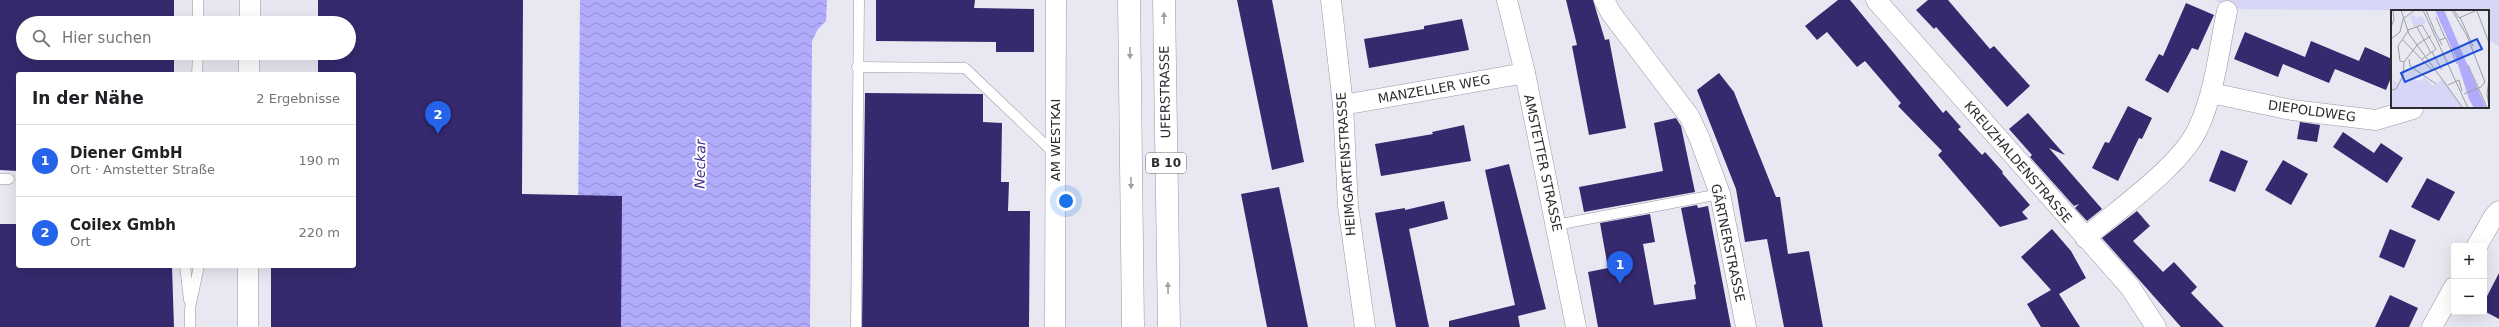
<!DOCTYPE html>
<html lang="de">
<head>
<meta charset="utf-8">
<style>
	body { margin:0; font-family:"DejaVu Sans",sans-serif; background:#f2f2f2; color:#202124 }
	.controls { position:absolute; right:12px; bottom:12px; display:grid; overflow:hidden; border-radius:4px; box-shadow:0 4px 16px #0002 }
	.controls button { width:36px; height:36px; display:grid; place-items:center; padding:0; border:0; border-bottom:1px solid #e0e0e0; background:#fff; color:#202124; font:20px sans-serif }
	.you { position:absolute; left:1066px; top:201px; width:14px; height:14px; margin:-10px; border:3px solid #fff; border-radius:50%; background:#1a73e8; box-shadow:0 0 0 6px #1a73e833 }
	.badge { display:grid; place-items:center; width:26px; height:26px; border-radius:50%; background:#2563eb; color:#fff; font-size:13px; font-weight:700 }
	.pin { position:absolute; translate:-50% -33px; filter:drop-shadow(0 1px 2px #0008) }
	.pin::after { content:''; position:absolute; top:21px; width:14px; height:12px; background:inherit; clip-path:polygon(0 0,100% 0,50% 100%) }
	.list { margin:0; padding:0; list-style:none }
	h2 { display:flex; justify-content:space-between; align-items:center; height:52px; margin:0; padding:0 16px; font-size:17px }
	h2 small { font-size:13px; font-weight:400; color:#757577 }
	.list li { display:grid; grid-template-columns:26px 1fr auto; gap:12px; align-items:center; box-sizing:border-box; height:72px; padding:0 16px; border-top:1px solid #e0e0e0 }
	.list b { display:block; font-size:15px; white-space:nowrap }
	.list p { margin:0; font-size:13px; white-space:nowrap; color:#757577 }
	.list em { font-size:13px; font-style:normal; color:#757577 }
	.icon { flex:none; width:22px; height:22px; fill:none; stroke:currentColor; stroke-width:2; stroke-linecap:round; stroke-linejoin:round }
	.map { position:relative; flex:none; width:2499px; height:327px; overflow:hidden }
	.search { position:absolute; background:#fff; box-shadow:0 4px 16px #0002; left:16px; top:16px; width:340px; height:44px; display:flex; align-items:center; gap:10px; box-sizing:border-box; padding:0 14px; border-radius:22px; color:#757577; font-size:15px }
	.panel { position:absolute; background:#fff; box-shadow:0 4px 16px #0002; left:16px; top:72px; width:340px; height:196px; border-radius:4px }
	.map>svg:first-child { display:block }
</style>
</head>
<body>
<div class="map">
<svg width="2499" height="327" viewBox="0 0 2499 327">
	<defs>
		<pattern id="water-waves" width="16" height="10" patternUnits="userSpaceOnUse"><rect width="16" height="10" fill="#b1abfc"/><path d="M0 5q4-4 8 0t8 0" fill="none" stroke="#908ccd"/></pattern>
	</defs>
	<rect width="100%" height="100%" fill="#e8e8f2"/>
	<path fill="#d8d6f7" d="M2215,0H2499V46L2488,40V11L2229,9Z"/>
	<path fill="url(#water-waves)" d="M580,0H827L826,21L818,29L812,41L810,327H577Z"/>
	<g fill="#36296e">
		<path d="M0,0H174V23H23V53H174V74H18V171L0,170Z"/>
		<path d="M318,0H523L522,194L622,196L621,327H271V266H354V74H318V53H349V23H318Z"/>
		<path d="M876,0H975L974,8L1034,9V52H996V42L876,41Z"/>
		<path d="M1237,0H1272L1304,162L1272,170Z"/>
		<path d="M1566,0H1593L1605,40L1609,39L1626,128L1589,135L1572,46L1577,45Z"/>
		<path d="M1838,0H1850L1943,113L1946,110L1961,127L1958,129L1982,155L1985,152L2003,172L2002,173L2030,205L2022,212L2028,219L2000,227L1938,155L1942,151L1898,106L1901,103L1865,61L1857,67L1827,32L1817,40L1805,26Z"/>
		<path d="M1928,0H1948L1990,49L1994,46L2030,86L2007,107L1936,27L1934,29L1916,10Z"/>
		<path d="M2186,3L2214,15L2198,50L2192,48L2168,93L2145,80L2159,54L2163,56Z"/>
		<path d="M1462,19L1469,50L1369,68L1364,39L1424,29V26Z"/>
		<path d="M2245,32L2305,57L2311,41L2359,61L2365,47L2392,59V75L2386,90L2335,69L2329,83L2283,64L2278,77L2234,59Z"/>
		<path d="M1719,73L1734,92L1776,197H1780L1788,254L1809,251L1823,327H1784L1767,239L1745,242L1736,189L1697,90Z"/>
		<path d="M865,93L983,94V122L1002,123L1001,182H1009L1008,211H1030L1029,327H862Z"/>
		<path d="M2128,106L2152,118L2142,139L2139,138L2118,181L2092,168L2105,142L2109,143Z"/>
		<path d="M2028,113L2065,155L2049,148L2102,209L2087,221L2075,208L2079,204L2074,206L2030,157L2032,155L2009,129Z"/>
		<path d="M1676,118L1681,126L1695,192L1584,212L1579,187L1663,171L1654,123Z"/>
		<path d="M2300,122L2320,125L2317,142L2297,139Z"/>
		<path d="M1464,125L1471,161L1381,176L1375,144L1433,134L1432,132Z"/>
		<path d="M2343,132L2374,153L2381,143L2403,158L2387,183L2333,147Z"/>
		<path d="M2221,150L2248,161L2235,192L2209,181Z"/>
		<path d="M2283,160L2308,174L2291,205L2265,190Z"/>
		<path d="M1509,164L1546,309L1518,316L1520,327H1449V321L1515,305L1485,170Z"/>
		<path d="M2427,178L2455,192L2439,221L2411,207Z"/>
		<path d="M1279,187L1298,278L1308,327H1267L1241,194Z"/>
		<path d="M1444,201L1448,219L1409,229L1429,327H1396L1375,213L1405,208V210Z"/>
		<path d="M1697,205L1698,208L1708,206L1731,327H1598L1588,272L1608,268L1600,223L1650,214L1655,242L1643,244L1654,305L1696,299L1694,285L1696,284L1681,208Z"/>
		<path d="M2137,211L2150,226L2133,241L2163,272L2174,262L2197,287L2191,293L2224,327H2181L2102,238Z"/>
		<path d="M0,224H18V266H172L174,327H0Z"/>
		<path d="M2052,229L2071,251L2086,278L2059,294L2080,327H2041L2027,304L2051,290L2021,257Z"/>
		<path d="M2390,229L2416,240L2404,268L2379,257Z"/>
		<path d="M2499,273V319L2484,311V302Z"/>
		<path d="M2390,295L2418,308L2409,327H2375Z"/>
	</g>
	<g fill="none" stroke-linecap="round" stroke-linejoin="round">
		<g stroke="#9898a1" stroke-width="11">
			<g id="service">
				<path d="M198,23V0"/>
				<path d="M857,67L965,68L1055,154"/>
				<path d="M197,74L198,53"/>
				<path d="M0,179H9"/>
				<path d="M1556,225L1720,194"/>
				<path d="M185,266L189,300"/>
				<path d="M190,327V308L199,266"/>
				<path d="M856,327L859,0"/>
			</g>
		</g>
		<g stroke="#9898a1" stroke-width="21">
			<g id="minor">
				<path d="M1331,0L1343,105L1348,206L1365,327"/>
				<path d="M1507,0L1525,73L1576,327"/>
				<path d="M1604,0L1611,13L1689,116L1699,137L1720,194L1746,327"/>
				<path d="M1876,0L2130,287L2156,327"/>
				<path d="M250,23V0"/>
				<path d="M249,74V53"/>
				<path d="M2211,93L2292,110L2376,120L2413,109"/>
				<path d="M1343,105L1525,73"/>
				<path d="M2085,238C2118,209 2183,165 2199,126C2215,91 2219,49 2227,11"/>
				<path d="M2477,246L2494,216L2499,211"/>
				<path d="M248,327V266"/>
				<path d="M1055,327L1056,0"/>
				<path d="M2432,327L2454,287"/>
			</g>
		</g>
		<g stroke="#9898a1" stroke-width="23">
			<g id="trunk">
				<path d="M1129,0L1133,327"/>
				<path d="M1164,0L1169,327"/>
			</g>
		</g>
		<use href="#service" stroke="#fff" stroke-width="10"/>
		<use href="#minor" stroke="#fff" stroke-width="20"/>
		<use href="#trunk" stroke="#fff" stroke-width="22"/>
	</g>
	<defs><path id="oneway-solid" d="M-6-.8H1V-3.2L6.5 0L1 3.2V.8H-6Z"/></defs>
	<g fill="#a0a0a2">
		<use href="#oneway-solid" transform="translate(1164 18) rotate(-91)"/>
		<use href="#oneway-solid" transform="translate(1130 53) rotate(89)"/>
		<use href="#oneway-solid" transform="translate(1131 183) rotate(89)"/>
		<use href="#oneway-solid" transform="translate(1168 288) rotate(-91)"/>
	</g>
	<g text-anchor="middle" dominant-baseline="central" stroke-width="4" stroke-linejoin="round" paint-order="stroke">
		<rect fill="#fff" stroke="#6c6c6f" stroke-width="1" x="1146" y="153" width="40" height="20" rx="3"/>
		<g font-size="12" font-weight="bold" fill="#2d2d31">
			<text x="1166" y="163">B 10</text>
		</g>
		<g font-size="13" fill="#2d2d31" stroke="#fff">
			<text transform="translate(1434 89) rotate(-10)">MANZELLER WEG</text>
			<text transform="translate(1165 92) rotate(-91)">UFERSTRASSE</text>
			<text transform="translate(2312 111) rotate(8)">DIEPOLDWEG</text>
			<text transform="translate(1055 140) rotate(-90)">AM WESTKAI</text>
			<text transform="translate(2018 162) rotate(49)">KREUZHALDENSTRASSE</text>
			<text transform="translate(1543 163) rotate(78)">AMSTETTER STRASSE</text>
			<text transform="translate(1346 164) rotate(-94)">HEIMGARTENSTRASSE</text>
			<text transform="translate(1728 243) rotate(78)">GÄRTNERSTRASSE</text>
		</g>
		<g font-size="14" font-style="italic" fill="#422f8a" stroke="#fff">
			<text transform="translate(700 164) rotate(-89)">Neckar</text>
		</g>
	</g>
	<g transform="translate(2391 10)">
		<rect width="98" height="98" fill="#e8e8f2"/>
		<path d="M22,4L25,8L31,6L35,13L23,17L19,6Z" fill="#d8d6f7"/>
		<path d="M33,67L42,76L52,69L72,98H0L2,70L7,73L9,68L16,71L22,69L30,71Z" fill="#d8d6f7"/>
		<path d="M44,0H53L95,98H83L78,89L65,48Z" fill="#b1abfc"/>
		<path fill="none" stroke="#9d9da5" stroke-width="1" d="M10,0L18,24L72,98M32,0L77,98M35,0L44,22M61,0L76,26L94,72M63,0L68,8L84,1M86,1L98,33M45,7L54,28M69,7L82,36M0,17L3,10L2,0M26,17L40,43M17,20L31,15L45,39L31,49M44,22L51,35M0,29L9,22L12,9L24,0M11,29L42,61M49,30L55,28L66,54M27,34L40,26M7,36L17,21M7,36L9,51L13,52M41,42L51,60M18,49L19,56L45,74M77,55L90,84M98,68L96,85L98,95M57,75L68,70L71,81M0,80L5,79L12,66L13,52L27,34M73,84L90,77L94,72M90,84L96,98"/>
		<path fill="#1d4ed8" fill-opacity="0.15" stroke="#1d4ed8" stroke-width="2" d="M86,29L91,39L14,72L10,63Z"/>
		<rect width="98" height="98" fill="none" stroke="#2d2d31" stroke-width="2"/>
	</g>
</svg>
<div class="controls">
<button>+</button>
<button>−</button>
</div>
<div class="you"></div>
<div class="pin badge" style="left:1620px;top:284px">1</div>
<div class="pin badge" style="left:438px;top:134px">2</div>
<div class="search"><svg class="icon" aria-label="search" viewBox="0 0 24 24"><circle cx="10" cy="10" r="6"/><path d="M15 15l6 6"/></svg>Hier suchen</div>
<section class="panel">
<h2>In der Nähe<small>2 Ergebnisse</small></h2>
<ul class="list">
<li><span class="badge">1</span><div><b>Diener GmbH</b><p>Ort · Amstetter Straße</p></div><em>190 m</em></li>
<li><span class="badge">2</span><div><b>Coilex Gmbh</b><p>Ort</p></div><em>220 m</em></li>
</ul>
</section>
</div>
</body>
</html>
